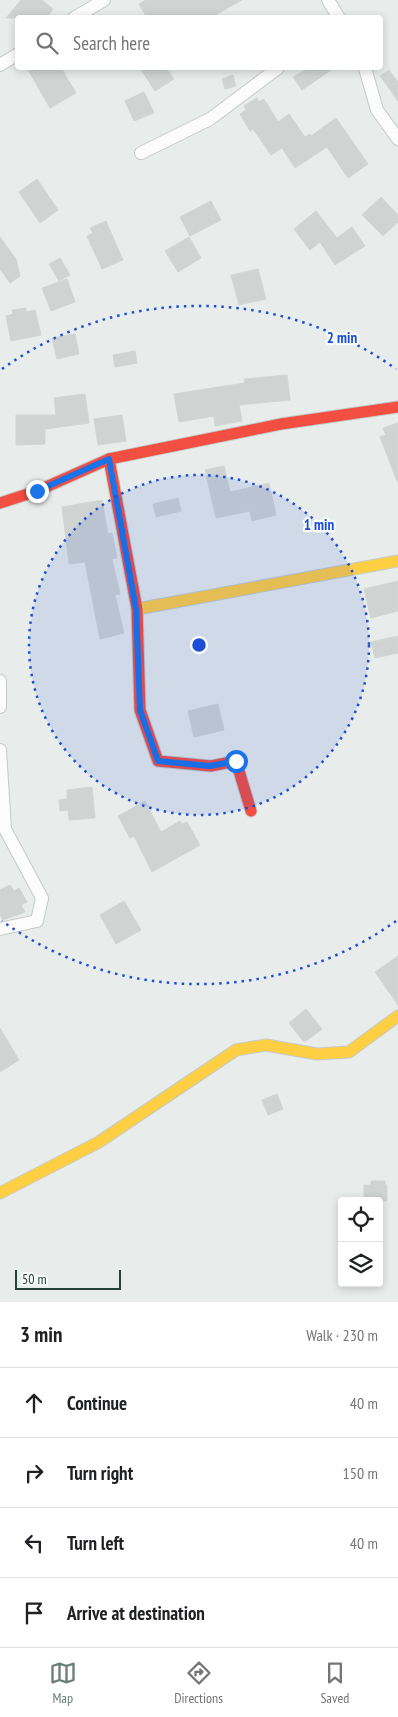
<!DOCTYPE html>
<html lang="en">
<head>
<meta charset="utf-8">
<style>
	body { margin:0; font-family:"PT Sans Narrow",sans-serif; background:#f6f6f6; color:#202124 }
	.controls { position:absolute; right:15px; bottom:15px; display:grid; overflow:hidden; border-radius:5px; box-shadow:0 2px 8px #0003 }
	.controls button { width:45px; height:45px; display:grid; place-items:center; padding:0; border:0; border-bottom:1px solid #e0e0e0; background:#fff; color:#202124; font:25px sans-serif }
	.scale { position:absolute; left:15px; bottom:12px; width:106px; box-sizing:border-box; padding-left:5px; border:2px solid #24423a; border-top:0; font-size:14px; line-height:18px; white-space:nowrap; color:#24423a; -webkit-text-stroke:4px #f7fbf9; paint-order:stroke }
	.stop { position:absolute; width:15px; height:15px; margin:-11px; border:4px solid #1a73e8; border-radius:50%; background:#fff }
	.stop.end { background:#1a73e8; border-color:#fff; box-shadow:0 1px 5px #0008 }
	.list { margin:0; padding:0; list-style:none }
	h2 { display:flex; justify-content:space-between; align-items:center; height:65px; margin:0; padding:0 20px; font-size:21px }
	h2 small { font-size:16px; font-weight:400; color:#757577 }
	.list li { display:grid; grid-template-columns:32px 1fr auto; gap:15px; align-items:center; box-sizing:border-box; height:70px; padding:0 20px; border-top:1px solid #e0e0e0 }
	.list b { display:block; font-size:19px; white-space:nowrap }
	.list em { font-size:16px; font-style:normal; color:#757577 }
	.icon { flex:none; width:28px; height:28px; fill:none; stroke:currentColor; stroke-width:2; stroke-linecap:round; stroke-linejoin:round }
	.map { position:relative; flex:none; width:398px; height:1302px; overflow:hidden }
	.search { position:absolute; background:#fff; box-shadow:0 2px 8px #0003; left:15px; right:15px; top:15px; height:55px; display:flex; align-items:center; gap:12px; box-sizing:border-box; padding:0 18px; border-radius:5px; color:#757577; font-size:19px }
	.sheet { height:345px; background:#fff }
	nav { display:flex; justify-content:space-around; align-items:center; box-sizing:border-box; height:70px; border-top:1px solid #e0e0e0; background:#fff; font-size:14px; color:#757577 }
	nav a { display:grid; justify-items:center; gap:2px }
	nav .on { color:#697e78 }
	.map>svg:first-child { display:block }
</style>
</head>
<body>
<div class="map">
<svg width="398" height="1302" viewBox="0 0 398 1302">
	<rect width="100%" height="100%" fill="#e8edeb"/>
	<g fill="#cfd4d2" stroke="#d1d6d4">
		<path d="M21,0H42L53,9L46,18H6Z"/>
		<path d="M146,0H242L210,18H147L139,4Z"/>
		<path d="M27,68H61L76,93L50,108Z"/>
		<path d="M140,68H166L174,79L155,91Z"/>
		<path d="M309,68H334L302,90L293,77Z"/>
		<path d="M389,70L398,82V101L380,76Z"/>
		<path d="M233,75L236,86L225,89L222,79Z"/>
		<path d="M144,92L154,113L134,121L125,101Z"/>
		<path d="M257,98L259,102L264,99L278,122L289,114L305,137L310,134L311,136L336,118L368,164L348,178L327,147L295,168L282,148L271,155L253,129L250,131L240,114L246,110L244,106Z"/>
		<path d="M37,179L58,210L40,223L19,192Z"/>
		<path d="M381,197L398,215V222L383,236L362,215Z"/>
		<path d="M211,201L221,220L190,236L180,217Z"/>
		<path d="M316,211L337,238L352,227L365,246L335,265L320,242L310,250L294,229Z"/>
		<path d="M106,221L123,260L102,269L87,236L93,233L90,228Z"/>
		<path d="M0,237L16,259L20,276L10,283L0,269Z"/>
		<path d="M189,237L201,258L178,272L165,251Z"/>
		<path d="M60,258L70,275L59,281L49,264Z"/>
		<path d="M258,269L266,299L239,305L231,275Z"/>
		<path d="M67,279L75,302L51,311L42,288Z"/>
		<path d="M26,308V312L35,310L41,335L11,341L6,316L13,314L12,310Z"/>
		<path d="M75,334L79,354L57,359L52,338Z"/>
		<path d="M135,351L137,363L115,367L113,355Z"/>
		<path d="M287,375L290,400L239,405L242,421L226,424L215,426L214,416L179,422L174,394L245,383L244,379Z"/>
		<path d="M85,394L89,423L45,429V444L16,445V415H56L54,398Z"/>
		<path d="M122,415L126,441L98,445L94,419Z"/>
		<path d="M398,423V481H397L380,437L386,435L383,428Z"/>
		<path d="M224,466L230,492L269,483L276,515L252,521L250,511L216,518L205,470Z"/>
		<path d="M178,498L181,511L156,517L153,504Z"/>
		<path d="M102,500L108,534L112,533L117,558L112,559L120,594L115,595L124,633L100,639L85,562L69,564L62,507Z"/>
		<path d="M398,581V611L371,618L364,589Z"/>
		<path d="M398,636V653L375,658L371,642Z"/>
		<path d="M218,704L224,730L194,737L188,711Z"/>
		<path d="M92,787L95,818L69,820L68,810L60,811L59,800L67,799V790Z"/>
		<path d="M145,801L161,832L180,821L182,824L187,822L200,845L152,872L134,836L130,838L118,816Z"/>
		<path d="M10,885L14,891L19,888L27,902L21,905L25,912L3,920L0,915V890Z"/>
		<path d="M124,901L141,930L116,944L100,915Z"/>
		<path d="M398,956V1005L375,972Z"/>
		<path d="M306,1009L322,1029L306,1041H303L289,1023Z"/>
		<path d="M0,1028L19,1060L0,1072Z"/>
		<path d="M277,1094L283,1109L268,1115L262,1100Z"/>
		<path d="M371,1181H385V1185H387V1201H364V1185H371Z"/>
	</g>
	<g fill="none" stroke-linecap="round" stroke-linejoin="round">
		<g stroke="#c5cac8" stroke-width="14">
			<g id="street">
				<path d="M328,0L339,18"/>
				<path d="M74,18L104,0"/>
				<path d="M0,65L18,54"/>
				<path d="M365,68L377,110L398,139"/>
				<path d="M141,153L210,119L278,68"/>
				<path d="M0,681V707"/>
				<path d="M0,750L5,829L42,898L37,921L0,929"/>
			</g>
		</g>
		<g stroke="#c3cbc8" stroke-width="13">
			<g id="slow">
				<path d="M137,609L398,561"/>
				<path d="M0,1193L99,1142L236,1050L266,1045L317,1054L349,1052L398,1016"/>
			</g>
		</g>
		<g stroke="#c3cbc8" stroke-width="13">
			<g id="jam">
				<path d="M109,459L137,609L140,710L158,761L211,766L236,761L251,811"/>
				<path d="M0,503L37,491L109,459L281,424L398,407"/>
			</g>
		</g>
		<use href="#street" stroke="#fcfcfc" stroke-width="12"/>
		<use href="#slow" stroke="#ffcf43" stroke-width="11"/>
		<use href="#jam" stroke="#f24e42" stroke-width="11"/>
	</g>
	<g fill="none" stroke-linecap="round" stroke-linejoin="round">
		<path stroke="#1a73e8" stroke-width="6" d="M37,491L109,459L136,609L140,710L158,761L210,766L236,761"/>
	</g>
	<circle cx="199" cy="645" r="170" fill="#1d4ed8" fill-opacity=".12"/>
	<g fill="none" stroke="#1d4ed8" stroke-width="2.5" stroke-dasharray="2.5 5">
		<circle cx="199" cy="645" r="170"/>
		<path d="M396 921A339 339 0 0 1 2 921M2 369A339 339 0 0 1 396 369"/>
	</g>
	<circle cx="199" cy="645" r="8" fill="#1d4ed8" stroke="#f7fbf9" stroke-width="2.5"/>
	<g font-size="15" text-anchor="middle" font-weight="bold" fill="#1d4ed8" stroke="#f7fbf9" stroke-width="4.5" stroke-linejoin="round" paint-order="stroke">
		<text x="342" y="343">2 min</text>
		<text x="319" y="530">1 min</text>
	</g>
</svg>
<div class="controls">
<button><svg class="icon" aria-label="locate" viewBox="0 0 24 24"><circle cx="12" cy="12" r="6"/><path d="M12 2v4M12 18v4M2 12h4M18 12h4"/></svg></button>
<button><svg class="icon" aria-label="layers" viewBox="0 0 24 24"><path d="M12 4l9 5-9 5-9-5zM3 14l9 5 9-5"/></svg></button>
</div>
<div class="scale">50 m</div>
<div class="stop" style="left:236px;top:761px"></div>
<div class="stop end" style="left:37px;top:491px"></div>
<div class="search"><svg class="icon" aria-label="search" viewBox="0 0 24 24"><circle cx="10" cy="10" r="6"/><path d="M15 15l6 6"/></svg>Search here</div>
</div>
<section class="sheet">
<h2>3 min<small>Walk · 230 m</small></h2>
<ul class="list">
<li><svg class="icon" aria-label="ahead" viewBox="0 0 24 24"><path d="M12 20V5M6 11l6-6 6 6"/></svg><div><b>Continue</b></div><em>40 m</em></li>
<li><svg class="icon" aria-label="right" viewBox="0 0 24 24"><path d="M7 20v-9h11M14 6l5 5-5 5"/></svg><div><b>Turn right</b></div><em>150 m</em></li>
<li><svg class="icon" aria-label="left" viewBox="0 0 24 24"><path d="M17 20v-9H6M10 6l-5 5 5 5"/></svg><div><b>Turn left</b></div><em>40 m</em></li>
<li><svg class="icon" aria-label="arrive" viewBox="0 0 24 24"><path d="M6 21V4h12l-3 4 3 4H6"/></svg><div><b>Arrive at destination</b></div></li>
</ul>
</section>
<nav>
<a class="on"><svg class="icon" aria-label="map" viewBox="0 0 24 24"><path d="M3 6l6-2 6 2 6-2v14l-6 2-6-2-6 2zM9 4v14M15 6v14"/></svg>Map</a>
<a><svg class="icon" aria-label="directions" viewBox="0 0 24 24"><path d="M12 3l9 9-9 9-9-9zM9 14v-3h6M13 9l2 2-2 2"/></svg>Directions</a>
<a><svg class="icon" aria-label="saved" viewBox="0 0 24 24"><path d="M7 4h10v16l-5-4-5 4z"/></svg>Saved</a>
</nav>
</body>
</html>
